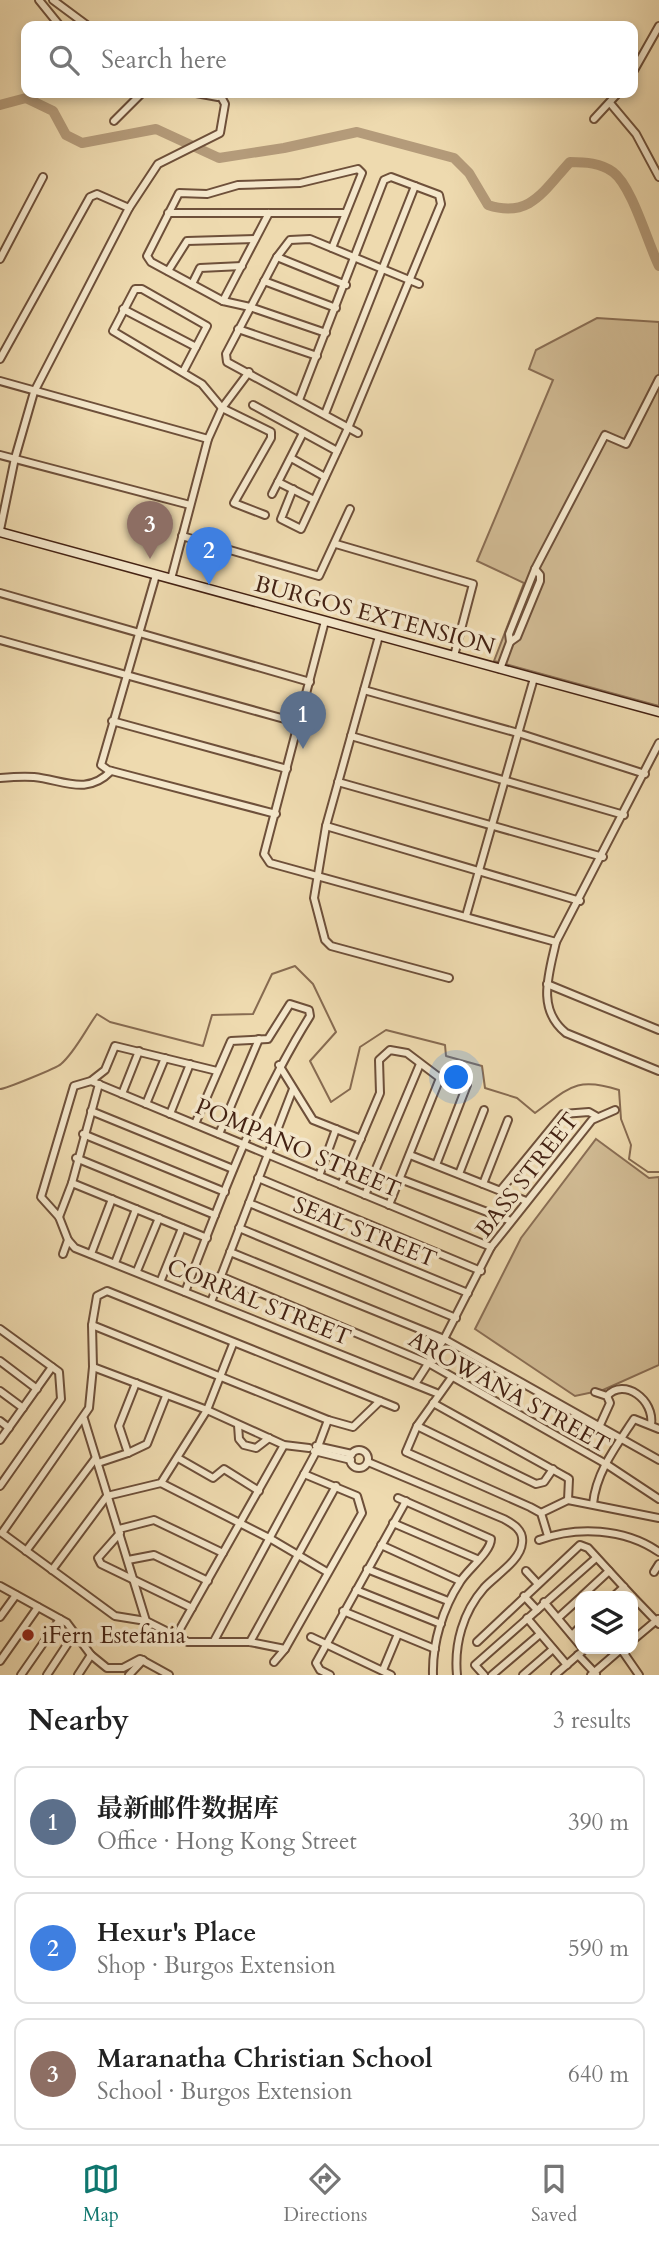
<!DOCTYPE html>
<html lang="en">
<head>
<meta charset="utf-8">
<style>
	body { margin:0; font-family:Cardo,"Noto Serif SC",serif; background:#f2f2f2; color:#222 }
	.controls { position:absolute; right:21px; bottom:21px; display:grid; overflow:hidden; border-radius:14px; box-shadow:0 4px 10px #0003 }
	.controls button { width:63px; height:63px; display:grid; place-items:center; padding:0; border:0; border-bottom:2px solid #e0e0e0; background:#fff; color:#222; font:35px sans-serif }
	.you { position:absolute; left:457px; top:1078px; width:24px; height:24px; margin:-18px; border:5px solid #fff; border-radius:50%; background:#1a73e8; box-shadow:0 0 0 10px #1a73e833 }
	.badge { display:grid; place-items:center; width:46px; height:46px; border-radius:50%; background:#0f766e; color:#fff; font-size:23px; font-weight:700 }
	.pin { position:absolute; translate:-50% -58px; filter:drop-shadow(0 2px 4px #0008) }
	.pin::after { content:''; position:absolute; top:37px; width:24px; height:21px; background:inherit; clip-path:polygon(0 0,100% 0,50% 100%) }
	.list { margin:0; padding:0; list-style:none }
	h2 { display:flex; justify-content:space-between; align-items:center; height:91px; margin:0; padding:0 28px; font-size:30px }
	h2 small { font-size:23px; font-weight:400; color:#767676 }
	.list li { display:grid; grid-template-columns:46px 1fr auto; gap:21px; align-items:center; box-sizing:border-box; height:112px; margin:0 14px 14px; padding:0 14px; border:2px solid #e0e0e0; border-radius:14px }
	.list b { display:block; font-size:26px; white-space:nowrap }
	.list p { margin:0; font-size:23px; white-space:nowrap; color:#767676 }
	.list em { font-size:23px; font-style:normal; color:#767676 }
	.icon { flex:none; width:38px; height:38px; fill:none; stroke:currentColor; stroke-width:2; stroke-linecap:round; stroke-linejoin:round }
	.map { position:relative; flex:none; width:659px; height:1675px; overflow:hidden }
	.search { position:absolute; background:#fff; box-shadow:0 4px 10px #0003; left:21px; right:21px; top:21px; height:77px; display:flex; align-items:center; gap:18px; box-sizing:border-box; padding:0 24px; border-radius:14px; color:#767676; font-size:26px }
	.sheet { height:469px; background:#fff }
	nav { display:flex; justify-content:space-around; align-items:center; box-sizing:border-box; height:98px; border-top:2px solid #e0e0e0; background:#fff; font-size:19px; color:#767676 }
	nav a { display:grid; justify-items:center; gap:4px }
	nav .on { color:#0f766e }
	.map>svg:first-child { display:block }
</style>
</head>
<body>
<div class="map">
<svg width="659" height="1675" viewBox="0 0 659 1675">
	<rect width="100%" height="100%" fill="#eedaaf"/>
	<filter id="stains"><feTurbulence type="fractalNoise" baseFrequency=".00286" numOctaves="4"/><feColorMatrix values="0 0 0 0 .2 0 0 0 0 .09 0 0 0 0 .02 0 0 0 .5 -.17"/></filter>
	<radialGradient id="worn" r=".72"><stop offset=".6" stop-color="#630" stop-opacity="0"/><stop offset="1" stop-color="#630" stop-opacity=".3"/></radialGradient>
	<g fill="#d1bb94" stroke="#8a6e54" stroke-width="2">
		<path d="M597,318L659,322V706L494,661L524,583L477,561L553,380L529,369L536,350Z"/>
		<path d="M596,1139L649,1178L659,1177V1365L603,1390L575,1396L475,1329L521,1238Z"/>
	</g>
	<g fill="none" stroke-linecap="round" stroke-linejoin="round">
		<path stroke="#876b51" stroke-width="2" d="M0,1089C5,1089 57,1068 61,1064C75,1052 86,1029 97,1014L110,1022L203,1046L212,1015L253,1014L272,974L295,966L313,984L336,1032L310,1061L331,1102L350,1089L360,1047L386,1030L445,1045L446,1056L482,1066L485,1088L517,1098L535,1113C569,1088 576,1076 619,1090L621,1119L631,1145L629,1159L648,1172H659"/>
		<path stroke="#b49b7a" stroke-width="10" d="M0,105L26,98L53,111L66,135L82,143L156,129L219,158L284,148L357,132L454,158L469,173L488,205C530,219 544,190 570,162C585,162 601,163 613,172C632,186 648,244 659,266"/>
		<g stroke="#6e503a" stroke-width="10">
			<g id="street">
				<path d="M39,0L60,26"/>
				<path d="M53,0L88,26"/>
				<path d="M633,72L659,26"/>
				<path d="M196,93L218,97"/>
				<path d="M610,103L636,134L659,177"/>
				<path d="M594,119L618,93"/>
				<path d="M114,121L142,93"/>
				<path d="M168,213H345"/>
				<path d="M277,257L346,285"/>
				<path d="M0,259L43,177"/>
				<path d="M168,271L187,241L255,239"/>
				<path d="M264,281L336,308"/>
				<path d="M192,284L200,268L242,266"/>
				<path d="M223,301L269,213"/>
				<path d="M123,309L196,347"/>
				<path d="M238,329L317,356"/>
				<path d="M326,333L250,307L223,301L151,262L147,256L179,193L207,194L238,185L300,183L358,169L362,173L332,248"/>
				<path d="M0,359L90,197L97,194L129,208"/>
				<path d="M183,372L207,326L142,289H135L113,331L202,384L222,408L271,432V438L234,503L265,515"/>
				<path d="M0,381L208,439"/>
				<path d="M253,405L337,451"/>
				<path d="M325,414L415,186"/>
				<path d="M358,433L227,362L226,354L277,257L290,240L310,239L419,284"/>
				<path d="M0,455L190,505"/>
				<path d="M291,458L325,477"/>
				<path d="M278,482L314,500"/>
				<path d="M293,489L281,519L301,529L348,428L441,204L439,195L391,177L384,180L299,400"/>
				<path d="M272,494L303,433"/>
				<path d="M0,530L15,458L34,392L129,208L158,164L220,133L225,104L219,93"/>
				<path d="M182,536L319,576L350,509"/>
				<path d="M336,544L473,584L454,656"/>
				<path d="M156,575L101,765L108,770L276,814"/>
				<path d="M171,579L208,439L222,408L249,372"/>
				<path d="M0,593L310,682"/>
				<path d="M325,621L264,854L270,863L556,942L659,743"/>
				<path d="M379,636L326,826L314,898L325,940L331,946L449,978"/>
				<path d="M0,640L299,723"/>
				<path d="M510,642L517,637L540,581V575L535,569"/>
				<path d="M500,669L510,642L509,634L535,569L605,435L626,444L659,379"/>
				<path d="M364,690L518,733L645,774"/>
				<path d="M112,721L287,769"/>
				<path d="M351,736L624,815"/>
				<path d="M0,778C11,777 23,776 34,777C63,780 87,796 111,771"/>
				<path d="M338,782L603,857"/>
				<path d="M326,826L580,901"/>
				<path d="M466,916L534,678"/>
				<path d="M556,942C549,974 536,1009 566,1033L659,1071"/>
				<path d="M547,984L659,1030"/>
				<path d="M279,1065L313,1120L361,1139"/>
				<path d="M91,1081L491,1247"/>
				<path d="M122,1094L139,1051"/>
				<path d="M146,1104L165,1058"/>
				<path d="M91,1111L233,1169"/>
				<path d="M170,1114L190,1064"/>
				<path d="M83,1134L225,1192"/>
				<path d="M219,1134L259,1039"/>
				<path d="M410,1155L526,1201"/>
				<path d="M76,1158L215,1215"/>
				<path d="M459,1174L484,1110"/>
				<path d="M319,1176L336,1129"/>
				<path d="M258,1178L481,1271"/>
				<path d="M400,1179L511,1221"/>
				<path d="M72,1183L207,1238"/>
				<path d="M483,1184L508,1120"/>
				<path d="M341,1185L380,1093L379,1060L390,1050L407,1053L440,1078L467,1085L436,1165"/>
				<path d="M500,1191L563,1114L589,1112L596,1116"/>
				<path d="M365,1195L420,1064"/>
				<path d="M249,1203L468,1293"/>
				<path d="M389,1205L440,1078"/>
				<path d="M59,1217L72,1183L99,1084"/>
				<path d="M239,1228L456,1318"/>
				<path d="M68,1240L75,1248L439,1394"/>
				<path d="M230,1252L444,1339L659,1460"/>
				<path d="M63,1254L68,1240L59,1217L41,1197L74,1086L91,1081L105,1070L115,1046L217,1071"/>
				<path d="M91,1254L112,1199"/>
				<path d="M115,1263L136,1209"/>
				<path d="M137,1271L159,1218"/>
				<path d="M220,1276L430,1364L606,1464L659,1499"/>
				<path d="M161,1280L182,1228"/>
				<path d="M185,1292C222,1197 256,1102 310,1016L309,1010L290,1004L268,1039L231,1041L195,1124"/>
				<path d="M211,1302L293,1089"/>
				<path d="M92,1325L328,1420L316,1452L214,1641"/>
				<path d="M0,1329L59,1372L61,1399L0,1486"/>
				<path d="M0,1361L37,1389"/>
				<path d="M93,1367L207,1410L284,1445L309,1448"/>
				<path d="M452,1377L417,1426L406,1452L530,1507L541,1513L548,1536"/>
				<path d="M415,1384L444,1339L491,1247L592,1120L615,1110"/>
				<path d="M0,1391L23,1408"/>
				<path d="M595,1392L607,1396L610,1403L600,1425"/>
				<path d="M607,1396C624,1377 655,1400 651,1425"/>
				<path d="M433,1403L566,1477L569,1479L568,1500"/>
				<path d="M84,1419L146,1621L176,1636"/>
				<path d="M328,1420L353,1427L380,1401"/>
				<path d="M0,1421L9,1428"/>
				<path d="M238,1425L239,1439L244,1445L256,1448L269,1438"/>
				<path d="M417,1426L536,1484L544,1482L553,1469"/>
				<path d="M0,1440L52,1367"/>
				<path d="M284,1445L176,1636L188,1642H250L285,1649"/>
				<path d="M316,1446L352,1454"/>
				<circle cx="359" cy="1459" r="9"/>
				<path d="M314,1451L351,1460"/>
				<path d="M128,1453L147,1444L166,1396"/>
				<path d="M178,1458L213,1478L224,1469L259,1491"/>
				<path d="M368,1462L504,1519C513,1524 524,1530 522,1543C521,1560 495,1576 484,1588C463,1612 454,1644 457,1675"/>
				<path d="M98,1463L128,1453L119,1426L136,1383"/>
				<path d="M161,1483L271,1539L327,1572"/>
				<path d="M398,1498L491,1539C491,1552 467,1570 460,1582C443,1608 432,1643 433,1675"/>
				<path d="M593,1504C596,1472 617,1445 634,1419L659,1429"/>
				<path d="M541,1513L568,1500L659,1518"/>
				<path d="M393,1523L477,1559"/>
				<path d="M119,1529L154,1520L223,1553"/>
				<path d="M120,1533L98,1558L101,1564L192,1608"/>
				<path d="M539,1540C577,1526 624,1528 659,1552"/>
				<path d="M381,1545L460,1581"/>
				<path d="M26,1551L95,1459"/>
				<path d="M128,1560L154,1555L208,1581"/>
				<path d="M367,1569L448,1601"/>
				<path d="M52,1570L107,1496L161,1483L207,1410L233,1344"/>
				<path d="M526,1571L538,1584"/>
				<path d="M654,1572L659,1564"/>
				<path d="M0,1586L67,1623L91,1655L107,1668H123L140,1659L169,1675"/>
				<path d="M356,1590L441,1624"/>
				<path d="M524,1596L537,1610"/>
				<path d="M582,1596L609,1571"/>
				<path d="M614,1596L624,1587"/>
				<path d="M633,1597L659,1624"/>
				<path d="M544,1602L580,1645"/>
				<path d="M343,1611L435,1649"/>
				<path d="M0,1617L16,1595"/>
				<path d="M527,1618L567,1665"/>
				<path d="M558,1618L580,1598"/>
				<path d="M146,1621L115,1616L2,1533L89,1408L93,1367L92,1325L97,1296L107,1291L395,1407"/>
				<path d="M572,1635L580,1627"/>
				<path d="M311,1637L391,1675"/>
				<path d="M633,1640L658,1619"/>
				<path d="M250,1642L336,1486"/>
				<path d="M477,1642L580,1545L588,1548L632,1596"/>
				<path d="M621,1649L639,1675"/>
				<path d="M578,1655L596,1674"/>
				<path d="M0,1661L38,1607"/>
				<path d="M274,1662L285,1649L362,1513L357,1496L304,1474"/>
				<path d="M383,1670L398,1634"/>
				<path d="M21,1675L60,1619"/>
				<path d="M47,1675L74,1634"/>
				<path d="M78,1675L91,1655"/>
				<path d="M129,1675L143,1660"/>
				<path d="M330,1675L320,1670L316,1663L406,1501"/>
				<path d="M484,1675L475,1665L596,1558"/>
				<path d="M492,1675L540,1634"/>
				<path d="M523,1675L553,1649"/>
				<path d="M555,1675L585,1649"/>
				<path d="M591,1675L621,1649"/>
			</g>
		</g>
		<g stroke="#442213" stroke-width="11">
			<path id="secondary" d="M0,532L659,712"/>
		</g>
		<use href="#street" stroke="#f4e7cb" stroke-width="6"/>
		<use href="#secondary" stroke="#f4e7cb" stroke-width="8"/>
	</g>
	<circle fill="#8f2418" stroke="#f4e7cb" stroke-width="2.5" cx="28" cy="1635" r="7"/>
	<g text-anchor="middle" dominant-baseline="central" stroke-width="7" stroke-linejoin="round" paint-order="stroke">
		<g font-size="23" fill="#442213" stroke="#f4e7cb">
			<text transform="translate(375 615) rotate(15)">BURGOS EXTENSION</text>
			<text transform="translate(298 1148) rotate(23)">POMPANO STREET</text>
			<text transform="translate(527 1175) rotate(-52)">BASS STREET</text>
			<text transform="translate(365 1232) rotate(22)">SEAL STREET</text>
			<text transform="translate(259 1302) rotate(22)">CORRAL STREET</text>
			<text transform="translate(509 1392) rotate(29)">AROWANA STREET</text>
		</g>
		<g font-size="23" fill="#442213" stroke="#f4e7cb" text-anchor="start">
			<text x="42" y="1635">iFern Estefania</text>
		</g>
	</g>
	<rect width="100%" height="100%" filter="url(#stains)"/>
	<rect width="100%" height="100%" fill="url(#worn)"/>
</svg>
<div class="controls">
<button><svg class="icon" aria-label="layers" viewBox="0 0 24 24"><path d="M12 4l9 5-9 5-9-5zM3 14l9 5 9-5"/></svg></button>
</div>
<div class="you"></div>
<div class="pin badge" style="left:303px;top:749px;background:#5c6f8a">1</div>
<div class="pin badge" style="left:209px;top:585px;background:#3f7fe0">2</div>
<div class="pin badge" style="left:150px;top:559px;background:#8d6e63">3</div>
<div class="search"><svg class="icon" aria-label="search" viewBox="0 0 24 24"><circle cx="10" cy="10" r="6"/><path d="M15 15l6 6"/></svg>Search here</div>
</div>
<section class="sheet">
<h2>Nearby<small>3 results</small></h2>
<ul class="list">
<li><span class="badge" style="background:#5c6f8a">1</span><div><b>最新邮件数据库</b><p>Office · Hong Kong Street</p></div><em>390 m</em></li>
<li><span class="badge" style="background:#3f7fe0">2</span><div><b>Hexur's Place</b><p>Shop · Burgos Extension</p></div><em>590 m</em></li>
<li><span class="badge" style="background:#8d6e63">3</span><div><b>Maranatha Christian School</b><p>School · Burgos Extension</p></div><em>640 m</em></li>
</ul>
</section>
<nav>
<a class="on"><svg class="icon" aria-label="map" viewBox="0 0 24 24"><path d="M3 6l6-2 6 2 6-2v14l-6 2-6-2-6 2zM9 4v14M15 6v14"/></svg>Map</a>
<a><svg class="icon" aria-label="directions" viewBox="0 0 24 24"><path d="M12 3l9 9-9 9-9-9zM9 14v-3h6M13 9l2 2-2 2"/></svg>Directions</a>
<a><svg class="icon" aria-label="saved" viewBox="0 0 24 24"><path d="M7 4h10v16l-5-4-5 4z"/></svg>Saved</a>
</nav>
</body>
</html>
